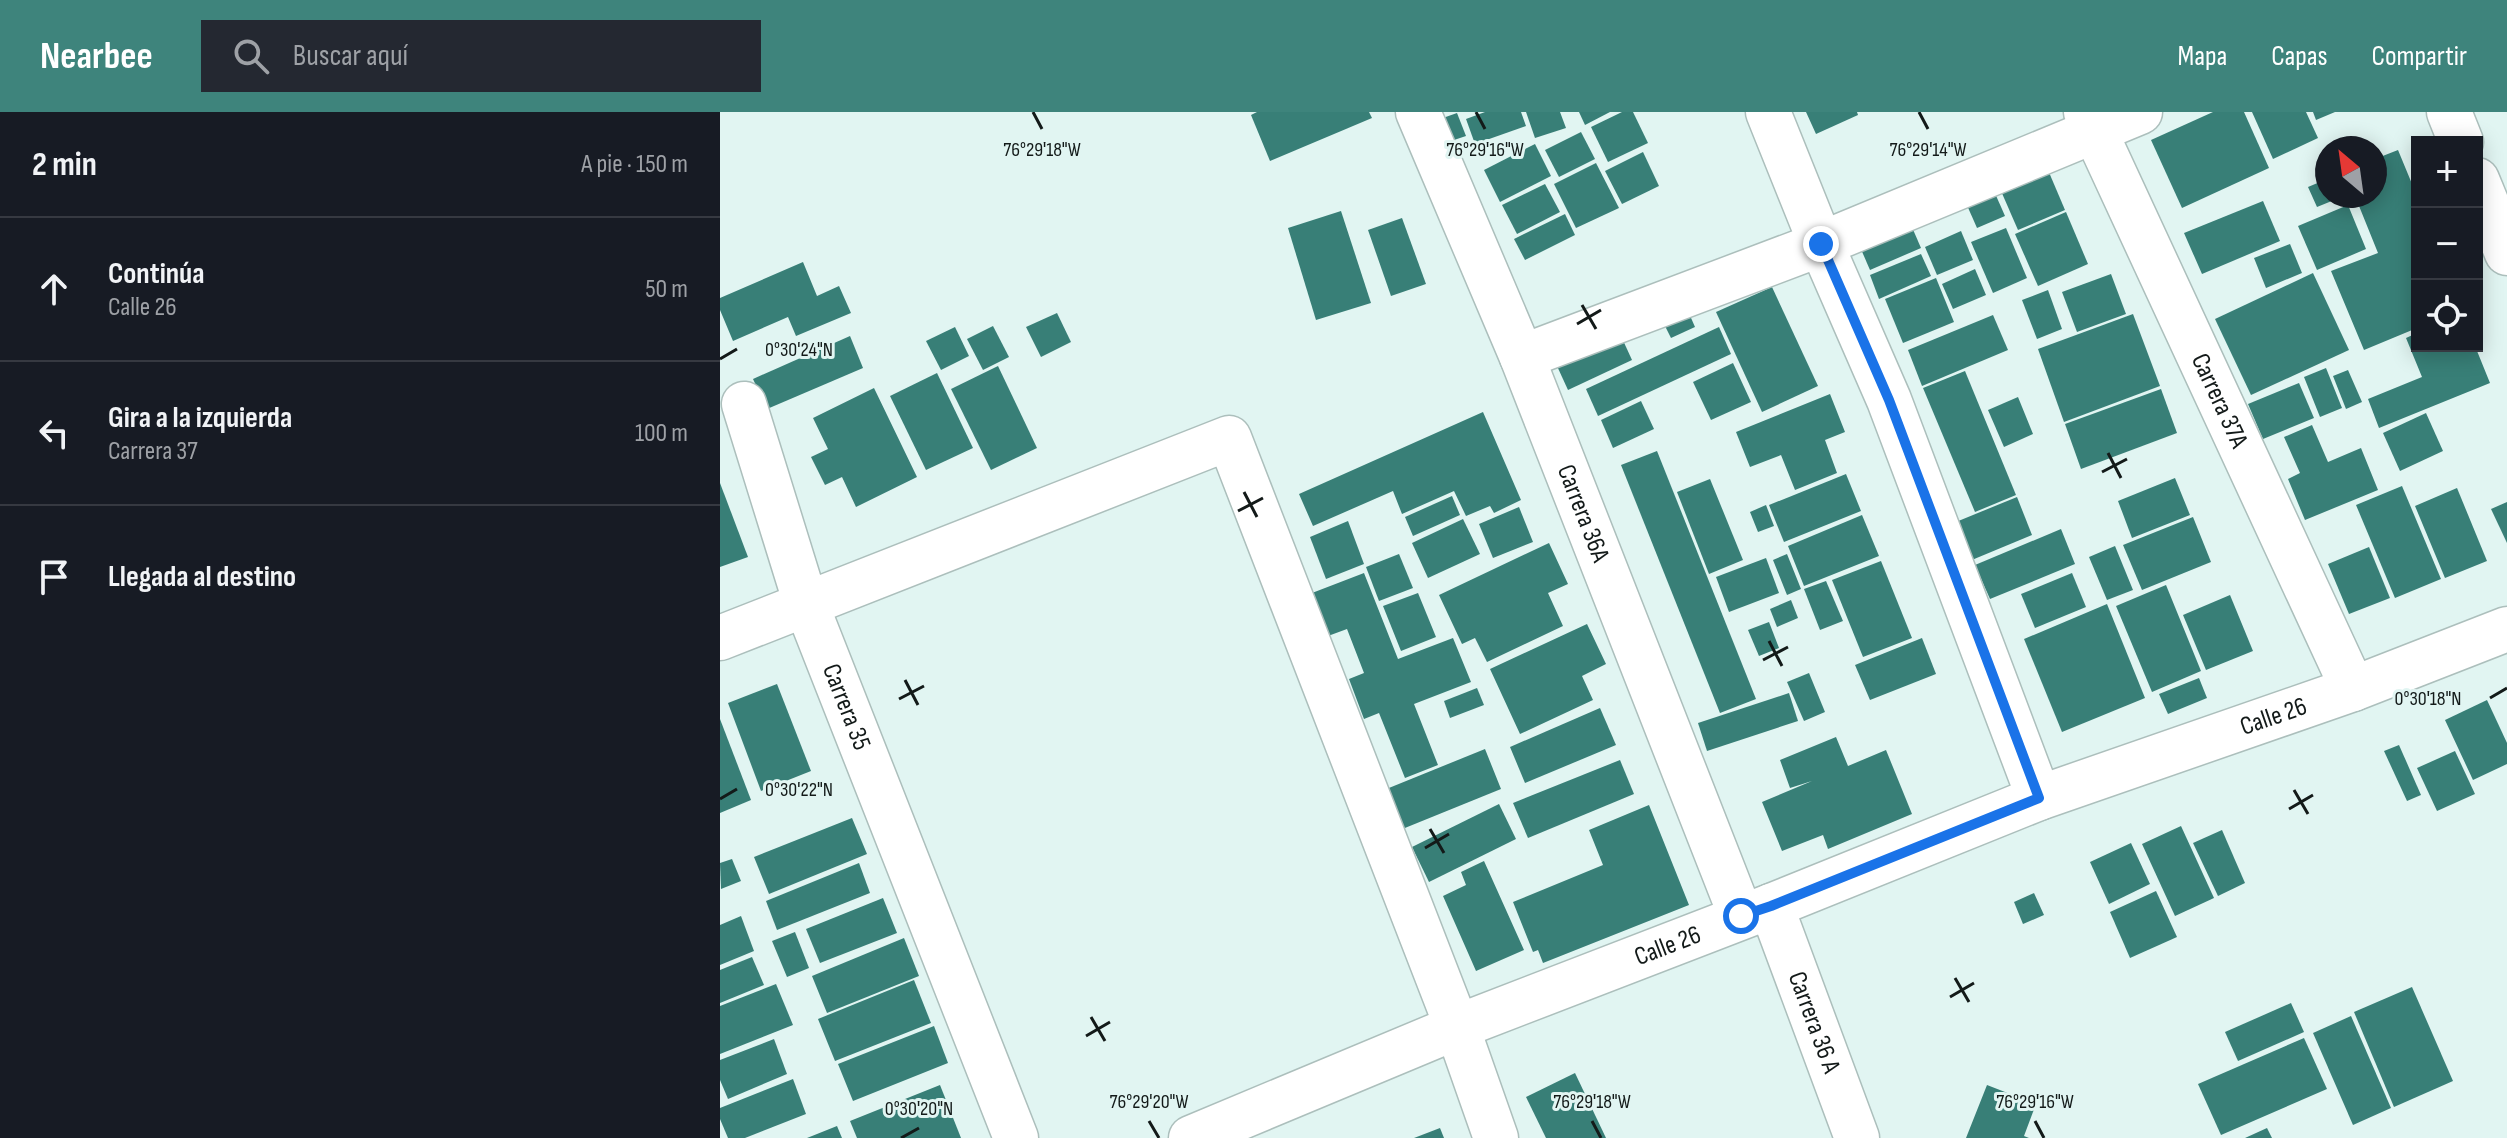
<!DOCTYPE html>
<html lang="es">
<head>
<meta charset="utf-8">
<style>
	body { margin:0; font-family:"Sofia Sans Condensed",sans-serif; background:#242831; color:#f1f3f6 }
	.controls { position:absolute; right:24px; top:24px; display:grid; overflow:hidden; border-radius:0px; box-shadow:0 4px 20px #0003 }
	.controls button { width:72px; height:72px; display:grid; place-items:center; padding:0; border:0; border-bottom:2px solid #363941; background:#171b24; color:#f1f3f6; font:40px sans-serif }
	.compass { position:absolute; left:1595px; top:24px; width:72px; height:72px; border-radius:50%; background:#171b24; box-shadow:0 4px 20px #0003; rotate:331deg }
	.stop { position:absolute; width:24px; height:24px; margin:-18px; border:6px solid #1a73e8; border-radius:50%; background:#fff }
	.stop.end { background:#1a73e8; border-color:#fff; box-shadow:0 2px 8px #0008 }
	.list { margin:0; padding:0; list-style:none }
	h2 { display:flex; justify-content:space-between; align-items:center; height:104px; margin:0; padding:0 32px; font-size:34px }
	h2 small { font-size:26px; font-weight:400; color:#9ea1a6 }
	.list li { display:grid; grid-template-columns:52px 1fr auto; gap:24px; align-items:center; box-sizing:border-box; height:144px; padding:0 32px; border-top:2px solid #363941 }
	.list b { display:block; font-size:30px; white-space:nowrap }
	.list p { margin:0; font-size:26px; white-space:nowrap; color:#9ea1a6 }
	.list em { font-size:26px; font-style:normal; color:#9ea1a6 }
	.icon { flex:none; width:44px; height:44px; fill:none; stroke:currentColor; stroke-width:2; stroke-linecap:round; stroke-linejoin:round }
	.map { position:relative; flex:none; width:1787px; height:1026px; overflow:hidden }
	header { display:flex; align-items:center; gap:48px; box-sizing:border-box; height:112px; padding:0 40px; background:#3e847c; color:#fff }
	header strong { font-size:38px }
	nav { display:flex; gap:44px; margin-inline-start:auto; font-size:28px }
	.search { width:560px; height:72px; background:#242831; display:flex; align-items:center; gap:20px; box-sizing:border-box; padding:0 28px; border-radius:0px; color:#9ea1a6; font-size:30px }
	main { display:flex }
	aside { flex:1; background:#171b24 }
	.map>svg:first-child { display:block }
</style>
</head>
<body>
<header>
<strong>Nearbee</strong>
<div class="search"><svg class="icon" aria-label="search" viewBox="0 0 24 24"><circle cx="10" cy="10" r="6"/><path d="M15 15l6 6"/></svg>Buscar aquí</div>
<nav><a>Mapa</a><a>Capas</a><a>Compartir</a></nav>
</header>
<main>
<aside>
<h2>2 min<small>A pie · 150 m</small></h2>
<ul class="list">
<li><svg class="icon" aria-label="ahead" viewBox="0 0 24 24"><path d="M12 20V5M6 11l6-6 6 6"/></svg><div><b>Continúa</b><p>Calle 26</p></div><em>50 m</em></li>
<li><svg class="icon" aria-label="left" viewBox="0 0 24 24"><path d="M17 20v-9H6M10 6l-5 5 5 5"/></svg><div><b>Gira a la izquierda</b><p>Carrera 37</p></div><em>100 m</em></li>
<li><svg class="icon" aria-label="arrive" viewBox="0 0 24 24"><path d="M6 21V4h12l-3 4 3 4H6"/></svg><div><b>Llegada al destino</b></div></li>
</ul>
</aside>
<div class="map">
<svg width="1787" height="1026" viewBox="0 0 1787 1026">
	<rect width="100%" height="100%" fill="#e1f5f2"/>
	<g fill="#387f77">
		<path d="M537,0H649L652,6L550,49L531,3Z"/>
		<path d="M765,0H801L806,14L755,32L746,7Z"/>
		<path d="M806,0H840L846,16L815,26Z"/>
		<path d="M859,0H890L865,13Z"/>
		<path d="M902,0H913L928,31L888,50L871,15Z"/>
		<path d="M1086,0H1137L1138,3L1096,22Z"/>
		<path d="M1493,0H1524L1549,56L1462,96L1431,28Z"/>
		<path d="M1532,0H1586L1598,26L1553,47Z"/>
		<path d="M1593,0H1615L1596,8Z"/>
		<path d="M737,1L746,24L728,30L720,7Z"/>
		<path d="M861,20L875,47L839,65L825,38Z"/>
		<path d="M815,32L831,64L780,90L764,58Z"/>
		<path d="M1678,38L1697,84V216L1644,238L1611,159L1658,141L1635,84H1655V47Z"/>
		<path d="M923,40L939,74L902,92L885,59Z"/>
		<path d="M876,51L899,96L856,116L834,72Z"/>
		<path d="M1328,58L1345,98L1298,118L1281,79Z"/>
		<path d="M1607,67V84H1624L1597,95L1588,75Z"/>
		<path d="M825,72L840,100L797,122L782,93Z"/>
		<path d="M1274,79L1285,104L1257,116L1246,91Z"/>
		<path d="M1543,89L1560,129L1482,162L1464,121Z"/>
		<path d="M1628,93L1646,137L1597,158L1578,114Z"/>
		<path d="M621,99L651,191L596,208L568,116Z"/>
		<path d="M1346,100L1368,152L1318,174L1295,122Z"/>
		<path d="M845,102L855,123L805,148L794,127Z"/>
		<path d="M682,106L706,172L671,184L648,118Z"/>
		<path d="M1188,106L1201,136L1150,158L1137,128Z"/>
		<path d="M1286,116L1307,166L1273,181L1251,130Z"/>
		<path d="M1241,119L1253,148L1217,163L1205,135Z"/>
		<path d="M1570,132L1582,161L1546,176L1534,146Z"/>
		<path d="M1201,142L1211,164L1159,187L1150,163Z"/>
		<path d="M83,150L97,184L119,174L131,201L76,224L68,205L13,229L0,198V186Z"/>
		<path d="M1255,157L1266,183L1233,197L1222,172Z"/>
		<path d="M1593,161L1629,238L1531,283L1495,207Z"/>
		<path d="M1391,162L1406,202L1357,220L1342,180Z"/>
		<path d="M1216,166L1234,210L1183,231L1165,187Z"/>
		<path d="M1052,175L1098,274L1042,300L996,200Z"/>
		<path d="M1328,178L1342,217L1317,227L1302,188Z"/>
		<path d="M968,199L975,215L951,226L943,210Z"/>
		<path d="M337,201L351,230L321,245L306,215Z"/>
		<path d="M1413,202L1440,274L1344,310L1318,237Z"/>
		<path d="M1273,203L1288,238L1202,274L1188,238Z"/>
		<path d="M273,214L289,245L263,258L247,227Z"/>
		<path d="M235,215L249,244L221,258L206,229Z"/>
		<path d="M999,215L1011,242L878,304L866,277Z"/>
		<path d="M1697,221V234H1755L1770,271L1659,316L1648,287L1702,265L1686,226Z"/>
		<path d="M130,224L143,256L47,297L33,267Z"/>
		<path d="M901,224L912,248L848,278L837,254Z"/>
		<path d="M1013,251L1031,290L991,308L973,270Z"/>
		<path d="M278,254L317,336L271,358L231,277Z"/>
		<path d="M1606,256L1622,296L1600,305L1584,265Z"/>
		<path d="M1628,258L1642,290L1626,297L1613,264Z"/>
		<path d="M1245,259L1296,383L1255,400L1203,276Z"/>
		<path d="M217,261L253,336L206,358L170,284Z"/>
		<path d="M1579,271L1594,306L1543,327L1528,292Z"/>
		<path d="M154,276L197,365L136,395L122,365L105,373L91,345L108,337L93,306Z"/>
		<path d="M1441,277L1457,321L1361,357L1345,312Z"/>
		<path d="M1110,282L1125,320L1105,328L1117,361L1075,378L1061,343L1030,355L1016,320Z"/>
		<path d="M1298,285L1313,322L1284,335L1268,298Z"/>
		<path d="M921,289L934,317L893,336L881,308Z"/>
		<path d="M763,300L801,388L774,401L770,394L746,404L734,379L682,402L673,379L593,414L579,382Z"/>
		<path d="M1706,301L1723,339L1680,359L1663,321Z"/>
		<path d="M1592,313L1608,350L1641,336L1658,378L1585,408L1568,367L1580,361L1564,325Z"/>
		<path d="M937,339L1036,587L1000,601L901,353Z"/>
		<path d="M1126,362L1141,399L1064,430L1049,393Z"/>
		<path d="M1455,366L1470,403L1412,426L1398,389Z"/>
		<path d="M990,367L1023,448L989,462L957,380Z"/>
		<path d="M0,371L28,445L0,455Z"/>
		<path d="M1682,374L1721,467L1675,486L1636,393Z"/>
		<path d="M1737,376L1767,449L1725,466L1695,394Z"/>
		<path d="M732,384L740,403L693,424L685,405Z"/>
		<path d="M1297,385L1312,423L1247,450L1231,412Z"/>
		<path d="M1787,390V431L1771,397Z"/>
		<path d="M1046,393L1054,414L1038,420L1030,400Z"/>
		<path d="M799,395L813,430L773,446L759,412Z"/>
		<path d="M1142,403L1159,444L1084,474L1068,434Z"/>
		<path d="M1473,405L1491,450L1422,478L1403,433Z"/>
		<path d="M743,407L760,442L708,466L692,431Z"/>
		<path d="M628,409L644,452L606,467L590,425Z"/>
		<path d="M1341,417L1355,452L1270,487L1255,453Z"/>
		<path d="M829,431L848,472L828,481L843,514L767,550L755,526L742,532L719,483Z"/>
		<path d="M1395,434L1413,478L1387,488L1369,445Z"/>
		<path d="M1649,435L1670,486L1629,502L1608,452Z"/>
		<path d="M679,442L693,476L659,489L646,455Z"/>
		<path d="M1067,442L1081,477L1067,483L1053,448Z"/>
		<path d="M1046,446L1059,481L1009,500L996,465Z"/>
		<path d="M1161,449L1192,526L1143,545L1112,468Z"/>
		<path d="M644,461L678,547L733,526L751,570L694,592L718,653L685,666L659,601L644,607L629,567L644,561L627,517L608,524L592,481Z"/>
		<path d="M1352,461L1366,495L1315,516L1301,482Z"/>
		<path d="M1106,469L1123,509L1100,518L1084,477Z"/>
		<path d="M1446,473L1481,559L1432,580L1396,494Z"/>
		<path d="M698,481L716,525L681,539L663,494Z"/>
		<path d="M1510,483L1533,539L1486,558L1463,503Z"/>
		<path d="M1071,488L1078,506L1057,515L1050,497Z"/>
		<path d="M1387,492L1425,586L1342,620L1304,527Z"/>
		<path d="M1049,510L1059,536L1039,544L1028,518Z"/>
		<path d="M867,512L886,552L862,564L873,588L800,622L770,557Z"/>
		<path d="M1202,526L1216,562L1150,588L1135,553Z"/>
		<path d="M1089,561L1105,600L1084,609L1067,570Z"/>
		<path d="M1479,566L1487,586L1448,602L1439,582Z"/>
		<path d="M57,572L91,659L41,679L8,591Z"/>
		<path d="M757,576L764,593L730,606L724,589Z"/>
		<path d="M1069,581L1078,609L987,639L978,611Z"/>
		<path d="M1767,588L1787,631V652L1753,668L1725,608Z"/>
		<path d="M880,596L896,633L805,671L790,635Z"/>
		<path d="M0,607L31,688L0,701Z"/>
		<path d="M1116,625L1128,654L1166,638L1192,702L1108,737L1103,723L1062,739L1042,690L1092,669L1070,676L1060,648Z"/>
		<path d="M1679,633L1701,683L1687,689L1664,639Z"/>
		<path d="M765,637L781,677L675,720L659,680Z"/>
		<path d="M1735,639L1755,682L1717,699L1697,656Z"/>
		<path d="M900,648L914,682L808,726L793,691Z"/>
		<path d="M779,692L796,727L709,770L692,735Z"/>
		<path d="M929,693L969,793L823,851L818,838L813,840L793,790L883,753L869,718Z"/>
		<path d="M132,706L147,742L49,782L34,745Z"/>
		<path d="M1461,714L1494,786L1455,804L1422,732Z"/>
		<path d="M1502,718L1525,771L1498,784L1473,731Z"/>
		<path d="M1411,731L1430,772L1389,792L1370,750Z"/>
		<path d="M12,747L21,769L1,777L0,751Z"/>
		<path d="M764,749L804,838L756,859L723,784L746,773L741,760Z"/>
		<path d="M139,751L150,781L57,818L46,789Z"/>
		<path d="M1436,779L1457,825L1410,846L1390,800Z"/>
		<path d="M1314,781L1324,803L1303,812L1294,790Z"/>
		<path d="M163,786L177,821L100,851L86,817Z"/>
		<path d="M21,804L34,839L0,853V813Z"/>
		<path d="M75,820L89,856L67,865L52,829Z"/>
		<path d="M184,826L199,864L107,901L92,864Z"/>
		<path d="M32,845L44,873L0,891V858Z"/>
		<path d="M194,868L211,911L115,949L98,907Z"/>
		<path d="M56,872L73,913L0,942V894Z"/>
		<path d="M1692,875L1733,969L1674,995L1634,900Z"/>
		<path d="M1571,891L1584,920L1518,949L1505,920Z"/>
		<path d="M1631,904L1671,996L1633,1013L1593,921Z"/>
		<path d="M214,914L228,951L133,989L118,952Z"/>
		<path d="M1584,926L1607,977L1501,1023L1478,972Z"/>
		<path d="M54,927L67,962L8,987L0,968V948Z"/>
		<path d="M855,961L886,1026H826L806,985Z"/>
		<path d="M73,967L86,1002L25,1026H8L0,1007V996Z"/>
		<path d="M220,973L241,1026H137L130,1009Z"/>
		<path d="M1267,973L1316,992L1304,1024L1309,1026H1246Z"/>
		<path d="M117,1014L122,1026H87Z"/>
		<path d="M720,1016L724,1026H694Z"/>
		<path d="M1547,1016L1552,1026H1525Z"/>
	</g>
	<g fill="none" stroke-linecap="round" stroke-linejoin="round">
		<g stroke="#acbfbc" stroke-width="47">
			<g id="minor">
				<path id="s1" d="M698,0L802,245L1021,804"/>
				<path d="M1048,0L1101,132L1169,288L1319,686"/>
				<path id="s2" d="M1366,0L1633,577"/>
				<path d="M1729,0L1741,30"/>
				<path d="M1757,68L1787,141"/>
				<path d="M802,245L1101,132L1420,0"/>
				<path id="s3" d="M24,292L86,492L296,1026"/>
				<path d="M0,526L509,326L737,915L776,1026"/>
				<path id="s4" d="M1051,794L1137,1026"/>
				<path id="s5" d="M471,1026L737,915L1051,794L1319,686L1633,577L1787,517"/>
			</g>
		</g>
		<use href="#minor" stroke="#fff" stroke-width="44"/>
	</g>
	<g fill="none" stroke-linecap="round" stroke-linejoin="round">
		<path stroke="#1a73e8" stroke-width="10" d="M1021,804L1051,794L1319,686L1169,288L1101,132"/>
	</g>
	<path fill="none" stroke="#131a19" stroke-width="3" d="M313,0L322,17M756,0L765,17M1199,0L1208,17M862,193L876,217M857,212L881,198M0,247L17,237M1388,341L1401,366M1382,360L1407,347M524,380L537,405M518,399L543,386M1049,529L1062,554M1043,548L1068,535M185,568L198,593M1770,586L1787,576M179,587L204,574M1574,678L1588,702M0,687L17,677M1569,697L1593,683M710,717L724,741M705,736L729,722M1235,866L1249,890M1230,885L1254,871M371,905L385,929M366,924L390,910M429,1009L439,1026M872,1009L881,1026M1315,1009L1324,1026M181,1026L199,1016"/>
	<g text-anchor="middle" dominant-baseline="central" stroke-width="6" stroke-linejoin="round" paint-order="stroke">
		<g font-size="26" fill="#131a19" stroke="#e1f5f2">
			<text stroke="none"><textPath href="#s2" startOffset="318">Carrera 37A</textPath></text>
			<text stroke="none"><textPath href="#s1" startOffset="434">Carrera 36A</textPath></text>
			<text stroke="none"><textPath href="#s3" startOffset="320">Carrera 35</textPath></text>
			<text stroke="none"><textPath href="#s5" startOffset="1162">Calle 26</textPath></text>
			<text stroke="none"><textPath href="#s5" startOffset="514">Calle 26</textPath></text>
			<text stroke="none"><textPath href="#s4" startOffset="124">Carrera 36 A</textPath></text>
		</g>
	</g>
	<g font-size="20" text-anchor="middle" fill="#131a19" stroke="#e1f5f2" stroke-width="6" stroke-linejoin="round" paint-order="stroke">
		<text x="322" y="44">76°29'18"W</text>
		<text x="765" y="44">76°29'16"W</text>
		<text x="1208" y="44">76°29'14"W</text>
		<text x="79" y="244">0°30'24"N</text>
		<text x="1708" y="593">0°30'18"N</text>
		<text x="79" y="684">0°30'22"N</text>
		<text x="429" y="996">76°29'20"W</text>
		<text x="872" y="996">76°29'18"W</text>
		<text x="1315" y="996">76°29'16"W</text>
		<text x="199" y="1003">0°30'20"N</text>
	</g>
</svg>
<div class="controls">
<button>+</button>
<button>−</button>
<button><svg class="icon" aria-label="locate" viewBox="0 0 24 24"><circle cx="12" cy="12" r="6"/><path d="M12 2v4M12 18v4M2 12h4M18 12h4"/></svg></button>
</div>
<svg class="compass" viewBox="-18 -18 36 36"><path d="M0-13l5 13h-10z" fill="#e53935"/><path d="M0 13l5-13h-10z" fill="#9ea1a6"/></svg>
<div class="stop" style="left:1021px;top:804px"></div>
<div class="stop end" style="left:1101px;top:132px"></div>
</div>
</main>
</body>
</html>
